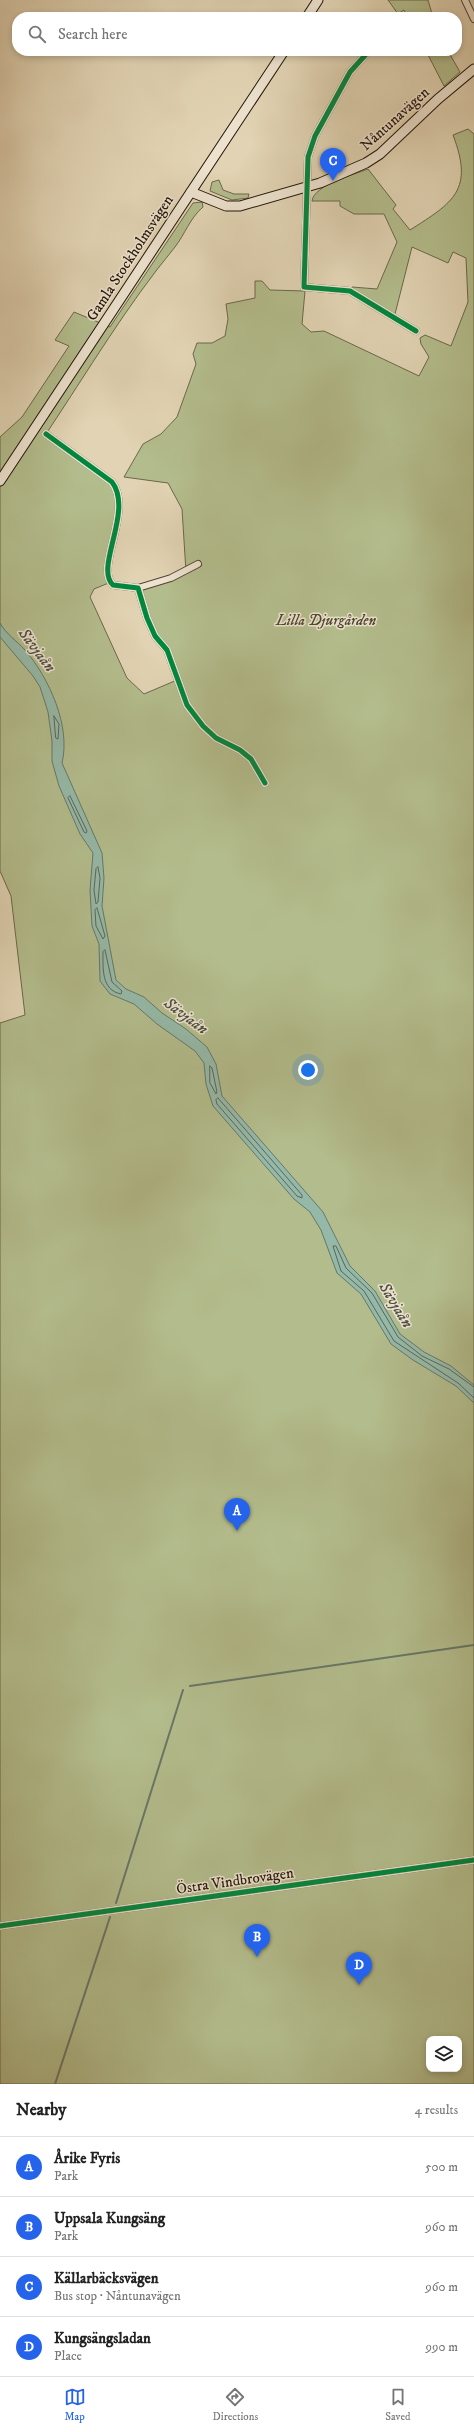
<!DOCTYPE html>
<html lang="en">
<head>
<meta charset="utf-8">
<style>
	body { margin:0; font-family:"IM FELL DW Pica",serif; background:#f2f2f2; color:#222 }
	.controls { position:absolute; right:12px; bottom:12px; display:grid; overflow:hidden; border-radius:8px; box-shadow:0 2px 6px #0003 }
	.controls button { width:36px; height:36px; display:grid; place-items:center; padding:0; border:0; border-bottom:1px solid #e0e0e0; background:#fff; color:#222; font:20px sans-serif }
	.you { position:absolute; left:308px; top:1070px; width:14px; height:14px; margin:-10px; border:3px solid #fff; border-radius:50%; background:#1a73e8; box-shadow:0 0 0 6px #1a73e833 }
	.badge { display:grid; place-items:center; width:26px; height:26px; border-radius:50%; background:#2563eb; color:#fff; font-size:13px; font-weight:700 }
	.pin { position:absolute; translate:-50% -33px; filter:drop-shadow(0 1px 2px #0008) }
	.pin::after { content:''; position:absolute; top:21px; width:14px; height:12px; background:inherit; clip-path:polygon(0 0,100% 0,50% 100%) }
	.list { margin:0; padding:0; list-style:none }
	h2 { display:flex; justify-content:space-between; align-items:center; height:52px; margin:0; padding:0 16px; font-size:17px }
	h2 small { font-size:13px; font-weight:400; color:#767676 }
	.list li { display:grid; grid-template-columns:26px 1fr auto; gap:12px; align-items:center; box-sizing:border-box; height:60px; padding:0 16px; border-top:1px solid #e0e0e0 }
	.list b { display:block; font-size:15px; white-space:nowrap }
	.list p { margin:0; font-size:13px; white-space:nowrap; color:#767676 }
	.list em { font-size:13px; font-style:normal; color:#767676 }
	.icon { flex:none; width:22px; height:22px; fill:none; stroke:currentColor; stroke-width:2; stroke-linecap:round; stroke-linejoin:round }
	.map { position:relative; flex:none; width:474px; height:2084px; overflow:hidden }
	.search { position:absolute; background:#fff; box-shadow:0 2px 6px #0003; left:12px; right:12px; top:12px; height:44px; display:flex; align-items:center; gap:10px; box-sizing:border-box; padding:0 14px; border-radius:16px; color:#767676; font-size:15px }
	.sheet { height:292px; background:#fff }
	nav { display:flex; justify-content:space-around; align-items:center; box-sizing:border-box; height:56px; border-top:1px solid #e0e0e0; background:#fff; font-size:11px; color:#767676 }
	nav a { display:grid; justify-items:center; gap:2px }
	nav .on { color:#2563eb }
	.map>svg:first-child { display:block }
</style>
</head>
<body>
<div class="map">
<svg width="474" height="2084" viewBox="0 0 474 2084">
	<rect width="100%" height="100%" fill="#e1d3b3"/>
	<filter id="stains"><feTurbulence type="fractalNoise" baseFrequency=".005" numOctaves="4"/><feColorMatrix values="0 0 0 0 .2 0 0 0 0 .09 0 0 0 0 .02 0 0 0 .5 -.17"/></filter>
	<radialGradient id="worn" r=".72"><stop offset=".6" stop-color="#630" stop-opacity="0"/><stop offset="1" stop-color="#630" stop-opacity=".3"/></radialGradient>
	<g fill="#b3bc8c" stroke="#6b684a" fill-rule="evenodd">
		<path d="M388,0H428L433,17H407L404,10L398,14Z"/>
		<path d="M426,51H448L460,72L444,86Z"/>
		<path d="M468,129L474,134V2084H0V1023L25,1015L11,896L0,871V437L22,417L69,346L55,340L74,312L110,327L193,203L202,202L203,207C190,218 185,234 175,247C127,305 88,371 46,434L116,486L120,502L109,566L111,582L94,589L90,597L127,678L144,694L177,680L168,650L158,640L136,586L186,572L182,509L168,483L124,477L143,444L161,434L177,417L196,364L193,354L197,343H212L225,336L228,319L226,304L255,298V281H262L270,290L305,291L302,324L311,332L324,331L419,376L429,357L421,344L420,338L425,335L451,346L468,302L466,258L453,252L448,263L412,247L395,314L352,290V287L377,289L397,242L384,214H354L340,206V201H312C314,185 353,175 368,169L396,205L393,209L410,230C454,202 474,190 453,135ZM429,2039H459V2069H429Z"/>
		<path d="M219,180L223,190L234,194H249L248,198L232,200L210,191L212,182Z"/>
	</g>
	<path fill="#95b9a8" stroke="#677768" d="M0,623C6,634 17,641 25,650C49,678 71,726 62,763L102,853L104,878L102,906L116,980L126,989L144,997L162,1013L186,1029L207,1047L216,1064L222,1096L323,1212L350,1266L375,1291L400,1334L424,1352L451,1366L474,1385V1403L456,1386L413,1360L391,1344L361,1294L337,1273L321,1230L310,1212L294,1199L213,1106L206,1084L204,1063L195,1051L157,1024L134,1004L110,994L100,981L99,944L92,926L90,890L93,853L80,834L59,786L52,761V741L48,712L40,687L33,676L0,637Z"/>
	<g fill="none" stroke-linecap="round" stroke-linejoin="round">
		<g stroke="#5c6658" stroke-width="1">
			<path d="M54,716L59,724L58,739L56,738Z"/>
			<path d="M70,796L87,831L86,833L84,832L68,798Z"/>
			<path d="M98,867L100,878L98,902L96,904L94,890L96,869Z"/>
			<path d="M97,908L105,936L103,939L96,926L95,910Z"/>
			<path d="M105,950L112,982L122,991L121,994C101,990 103,968 103,952Z"/>
			<path d="M210,1066L212,1068L217,1092L216,1094L210,1083Z"/>
			<path d="M218,1098L302,1195V1198L297,1196L217,1104L216,1100Z"/>
			<path d="M474,1387L449,1369L422,1356L398,1337L372,1293L346,1268L336,1246H333L341,1271L364,1291L394,1341L458,1383L474,1398"/>
		</g>
		<g stroke="#677768" stroke-width="2">
			<path d="M190,1686L474,1645"/>
			<path d="M116,1903L183,1690"/>
			<path d="M55,2084L110,1917"/>
		</g>
		<g stroke="#524434" stroke-width="8">
			<g id="street">
				<path d="M465,0L474,19"/>
				<path d="M369,51L350,72L315,136L308,157L304,287L350,291L416,331"/>
				<path d="M46,434L112,482C134,511 94,568 113,585L138,588L147,618L155,636L167,650L187,705L203,726L216,738L240,750L251,759L265,783"/>
				<path d="M138,588L171,578L198,564"/>
				<path d="M0,1926L474,1860"/>
			</g>
		</g>
		<g stroke="#231409" stroke-width="11">
			<g id="secondary">
				<path d="M307,17L318,0"/>
				<path d="M191,192L226,206H240L320,183L366,163L380,154L438,99L474,69"/>
				<path d="M0,481L284,51"/>
			</g>
		</g>
		<use href="#street" stroke="#ece2ce" stroke-width="6"/>
		<use href="#secondary" stroke="#ece2ce" stroke-width="9"/>
		<g stroke="#ece2ce" stroke-width="8">
			<g id="cycleway">
				<path d="M369,51L350,72L315,136L308,157L304,287L350,291L416,331"/>
				<path d="M46,434L112,482C134,511 94,568 113,585L138,588L147,618L155,636L167,650L187,705L203,726L216,738L240,750L251,759L265,783"/>
				<path d="M0,1926L474,1860"/>
			</g>
		</g>
		<use href="#cycleway" stroke="#00873e" stroke-width="5"/>
	</g>
	<g text-anchor="middle" dominant-baseline="central" stroke-width="3" stroke-linejoin="round" paint-order="stroke">
		<g font-size="15" fill="#231409" stroke="#ece2ce">
			<text transform="translate(395 119) rotate(-42)">Nåntunavägen</text>
			<text transform="translate(130 258) rotate(-57)">Gamla Stockholmsvägen</text>
			<text transform="translate(235 1881) rotate(-8)">Östra Vindbrovägen</text>
		</g>
		<g font-size="15" font-style="italic" fill="#4e4630" stroke="#ece2ce">
			<text x="326" y="620">Lilla Djurgården</text>
		</g>
		<g font-size="16" font-style="italic" fill="#4b4e41" stroke="#ece2ce">
			<text transform="translate(37 650) rotate(53)">Sävjaån</text>
			<text transform="translate(186 1016) rotate(37)">Sävjaån</text>
			<text transform="translate(396 1305) rotate(59)">Sävjaån</text>
		</g>
	</g>
	<rect width="100%" height="100%" filter="url(#stains)"/>
	<rect width="100%" height="100%" fill="url(#worn)"/>
</svg>
<div class="controls">
<button><svg class="icon" aria-label="layers" viewBox="0 0 24 24"><path d="M12 4l9 5-9 5-9-5zM3 14l9 5 9-5"/></svg></button>
</div>
<div class="you"></div>
<div class="pin badge" style="left:237px;top:1531px">A</div>
<div class="pin badge" style="left:257px;top:1957px">B</div>
<div class="pin badge" style="left:333px;top:181px">C</div>
<div class="pin badge" style="left:359px;top:1985px">D</div>
<div class="search"><svg class="icon" aria-label="search" viewBox="0 0 24 24"><circle cx="10" cy="10" r="6"/><path d="M15 15l6 6"/></svg>Search here</div>
</div>
<section class="sheet">
<h2>Nearby<small>4 results</small></h2>
<ul class="list">
<li><span class="badge">A</span><div><b>Årike Fyris</b><p>Park</p></div><em>500 m</em></li>
<li><span class="badge">B</span><div><b>Uppsala Kungsäng</b><p>Park</p></div><em>960 m</em></li>
<li><span class="badge">C</span><div><b>Källarbäcksvägen</b><p>Bus stop · Nåntunavägen</p></div><em>960 m</em></li>
<li><span class="badge">D</span><div><b>Kungsängsladan</b><p>Place</p></div><em>990 m</em></li>
</ul>
</section>
<nav>
<a class="on"><svg class="icon" aria-label="map" viewBox="0 0 24 24"><path d="M3 6l6-2 6 2 6-2v14l-6 2-6-2-6 2zM9 4v14M15 6v14"/></svg>Map</a>
<a><svg class="icon" aria-label="directions" viewBox="0 0 24 24"><path d="M12 3l9 9-9 9-9-9zM9 14v-3h6M13 9l2 2-2 2"/></svg>Directions</a>
<a><svg class="icon" aria-label="saved" viewBox="0 0 24 24"><path d="M7 4h10v16l-5-4-5 4z"/></svg>Saved</a>
</nav>
</body>
</html>
